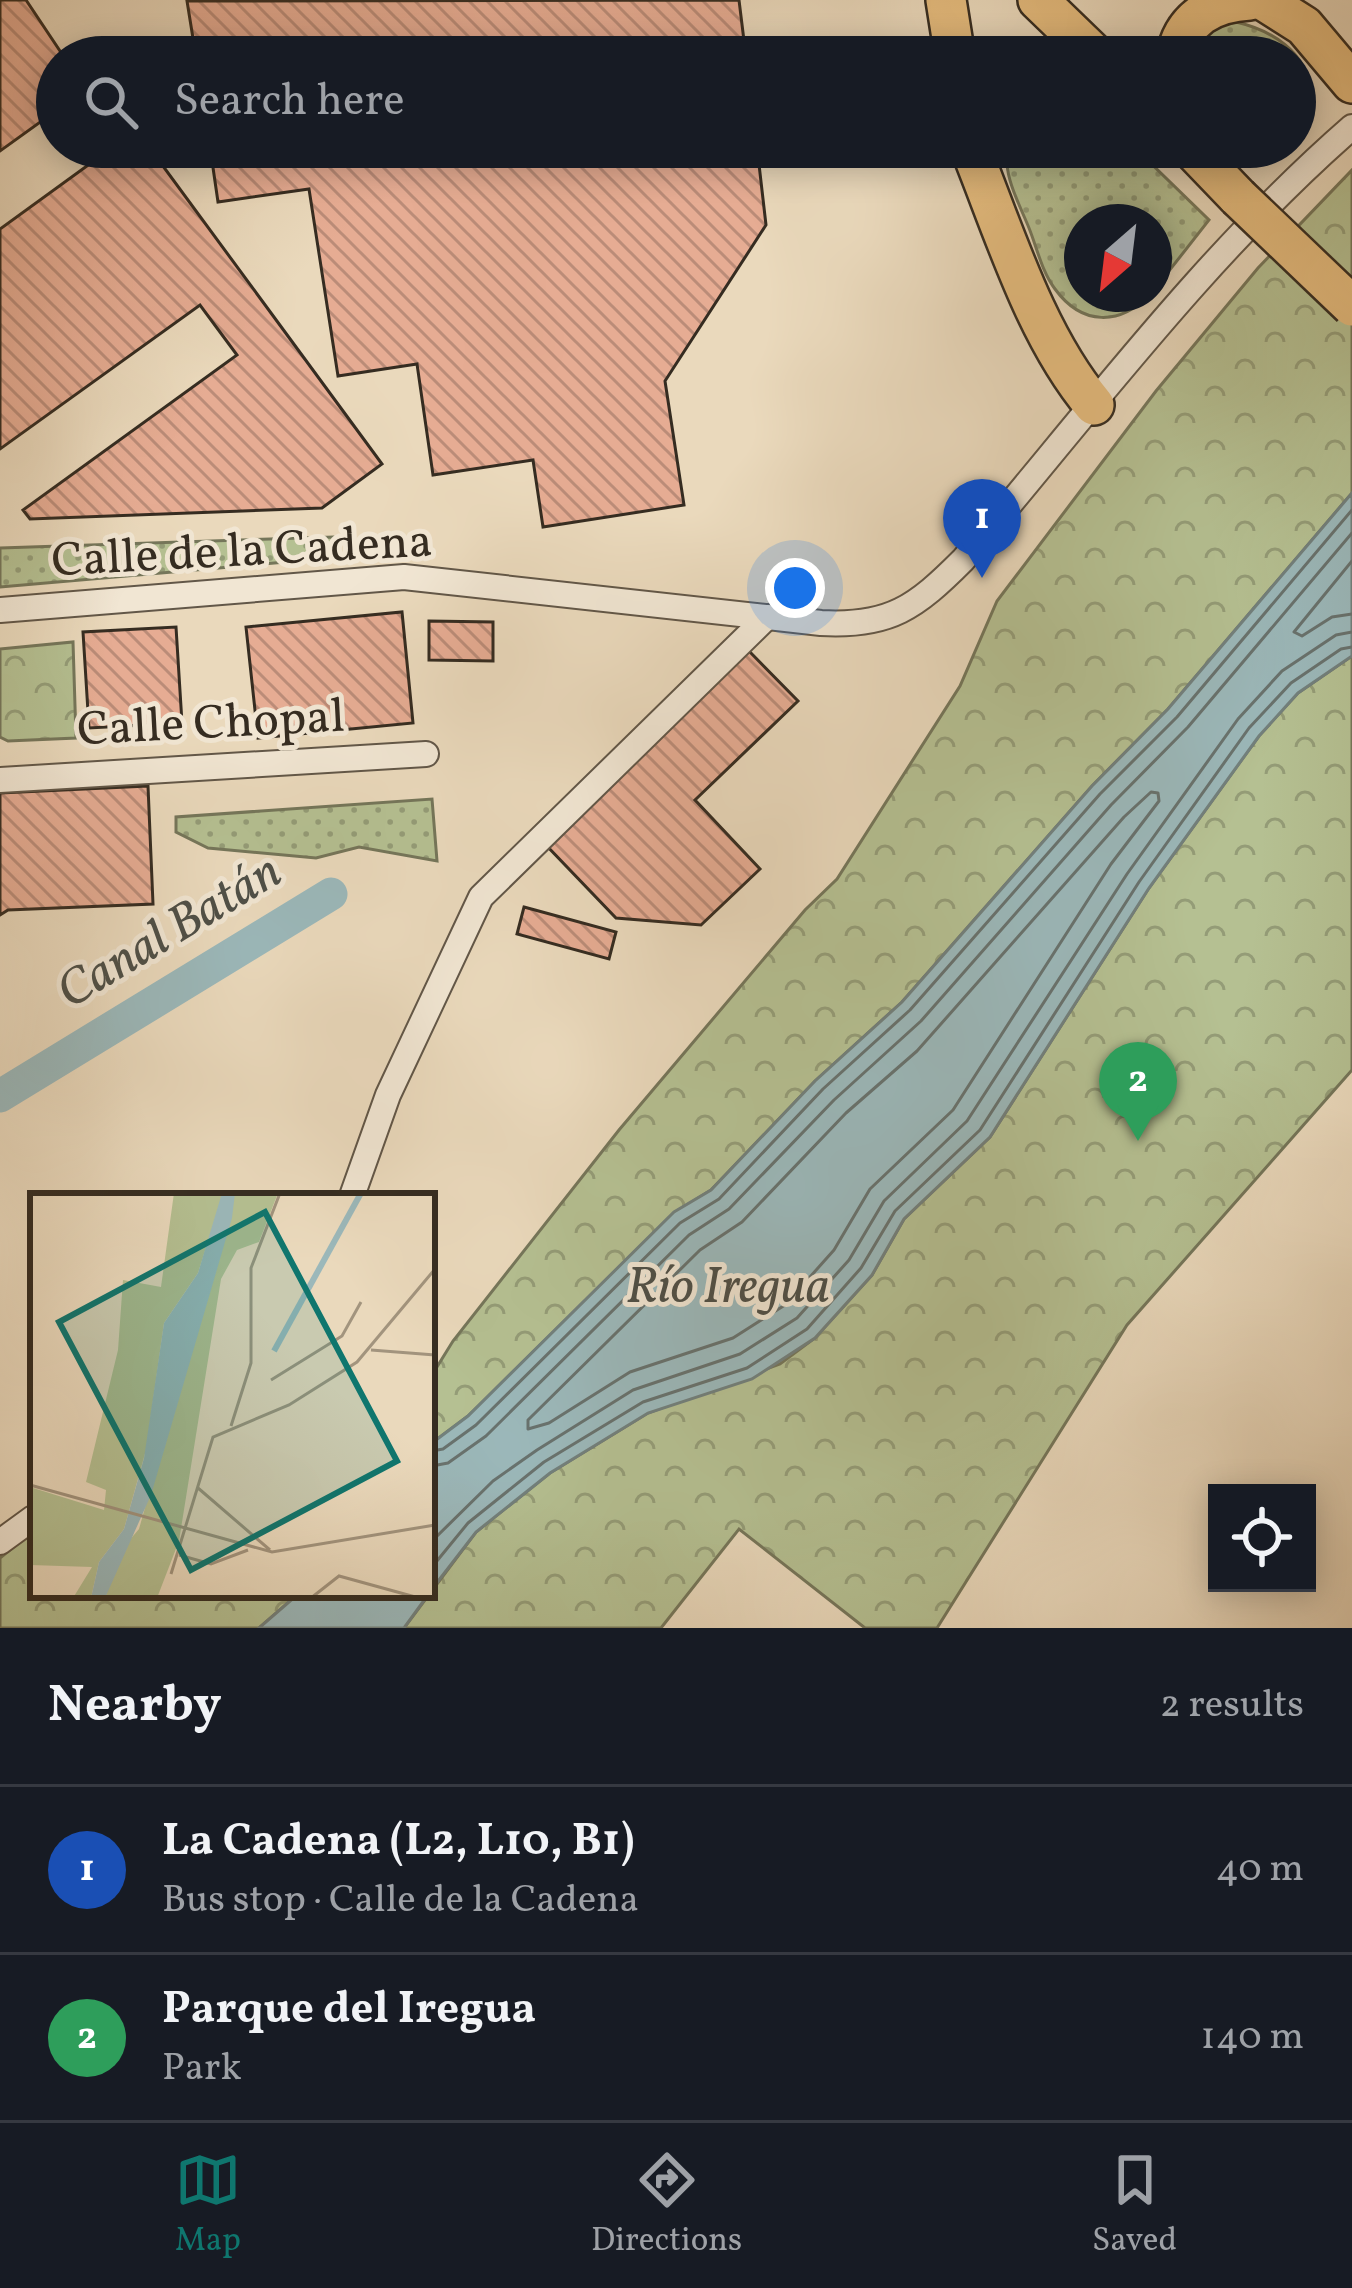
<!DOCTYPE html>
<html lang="en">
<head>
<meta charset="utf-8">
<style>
	body { margin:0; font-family:Vollkorn,serif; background:#242831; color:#f1f3f6 }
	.controls { position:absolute; right:36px; bottom:36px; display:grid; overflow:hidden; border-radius:0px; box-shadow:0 6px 30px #0003 }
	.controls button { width:108px; height:108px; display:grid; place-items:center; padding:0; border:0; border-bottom:3px solid #363941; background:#171b24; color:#f1f3f6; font:60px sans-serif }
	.compass { position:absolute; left:1064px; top:204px; width:108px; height:108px; border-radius:50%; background:#171b24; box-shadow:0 6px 30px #0003; rotate:208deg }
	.you { position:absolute; left:795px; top:588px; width:42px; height:42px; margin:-30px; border:9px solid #fff; border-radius:50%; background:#1a73e8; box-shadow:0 0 0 18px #1a73e833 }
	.badge { display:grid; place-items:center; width:78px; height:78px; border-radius:50%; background:#0f766e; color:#fff; font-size:39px; font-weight:700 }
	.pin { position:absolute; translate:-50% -99px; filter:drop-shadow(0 3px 6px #0008) }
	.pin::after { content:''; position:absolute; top:63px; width:42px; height:36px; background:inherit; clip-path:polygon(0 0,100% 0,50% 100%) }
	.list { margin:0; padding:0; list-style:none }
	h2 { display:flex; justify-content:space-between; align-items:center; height:156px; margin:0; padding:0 48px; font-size:51px }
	h2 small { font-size:39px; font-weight:400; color:#9ea1a6 }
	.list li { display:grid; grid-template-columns:78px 1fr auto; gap:36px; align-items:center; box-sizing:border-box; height:168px; padding:0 48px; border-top:3px solid #363941 }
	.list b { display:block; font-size:45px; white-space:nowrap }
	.list p { margin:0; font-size:39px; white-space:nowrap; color:#9ea1a6 }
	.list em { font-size:39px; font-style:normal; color:#9ea1a6 }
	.icon { flex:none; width:66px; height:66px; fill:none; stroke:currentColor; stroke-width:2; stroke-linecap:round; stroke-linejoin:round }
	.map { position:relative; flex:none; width:1352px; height:1628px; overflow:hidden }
	.search { position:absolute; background:#171b24; box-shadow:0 6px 30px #0003; left:36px; right:36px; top:36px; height:132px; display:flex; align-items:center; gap:30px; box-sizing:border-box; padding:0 42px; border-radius:66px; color:#9ea1a6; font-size:45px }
	.sheet { height:492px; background:#171b24 }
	nav { display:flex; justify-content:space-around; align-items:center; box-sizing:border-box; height:168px; border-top:3px solid #363941; background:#171b24; font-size:33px; color:#9ea1a6 }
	nav a { display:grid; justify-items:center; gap:6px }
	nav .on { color:#0f766e }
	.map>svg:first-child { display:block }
</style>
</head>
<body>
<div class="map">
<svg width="1352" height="1628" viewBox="0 0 1352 1628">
	<defs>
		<pattern id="park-crowns" width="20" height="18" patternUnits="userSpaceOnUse" patternTransform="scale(3)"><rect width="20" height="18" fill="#b5c092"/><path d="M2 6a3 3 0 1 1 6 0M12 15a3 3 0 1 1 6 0" fill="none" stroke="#949c77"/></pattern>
		<pattern id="garden-dots" width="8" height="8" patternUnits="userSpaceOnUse" patternTransform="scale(3)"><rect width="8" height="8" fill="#b5c092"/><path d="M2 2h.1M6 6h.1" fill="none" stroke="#949c77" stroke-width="1.8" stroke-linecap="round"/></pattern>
		<pattern id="building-back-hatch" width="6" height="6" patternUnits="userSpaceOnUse" patternTransform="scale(3)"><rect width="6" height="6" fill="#e6ac93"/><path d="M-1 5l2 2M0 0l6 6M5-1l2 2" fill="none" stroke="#bb8c78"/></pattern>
	</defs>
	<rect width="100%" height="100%" fill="#ead9bc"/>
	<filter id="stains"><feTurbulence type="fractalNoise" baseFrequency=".00167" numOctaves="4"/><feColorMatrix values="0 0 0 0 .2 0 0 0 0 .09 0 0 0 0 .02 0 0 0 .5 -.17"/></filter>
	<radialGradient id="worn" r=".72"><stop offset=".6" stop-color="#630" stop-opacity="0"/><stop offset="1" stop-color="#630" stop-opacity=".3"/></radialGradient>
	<g fill="url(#park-crowns)" stroke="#75765a" stroke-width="3">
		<path d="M1352,170V493L1168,709L1092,786L902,1002L815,1081L711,1190L674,1213L468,1416L432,1443V1375L453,1341L619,1130L805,910L837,879L960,686L997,601L1156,391L1258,268Z"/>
		<path d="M73,642L76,738L8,741L0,737V649Z"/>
		<path d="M1352,656V1070L1127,1325L937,1628H865L739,1529L661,1628H404L476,1532L550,1473L648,1413L780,1364L815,1338L872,1275L904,1219L990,1137L1149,888L1259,736L1298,693Z"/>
		<path d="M33,1531V1595H297L259,1628H0V1558Z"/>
	</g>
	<g fill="url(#garden-dots)" stroke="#75765a" stroke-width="3">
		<path d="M1236,22C1271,30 1306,51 1311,91C1312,104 1301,124 1295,137V57H1192C1201,34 1212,26 1236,22Z"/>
		<path d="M1008,147H1134L1209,220L1154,290V222H1082V294H1150C1120,326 1082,326 1055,289C1042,272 1037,248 1029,228C1019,203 1002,174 1008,147Z"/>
		<path d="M333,537L332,558L0,587V548Z"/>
		<path d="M432,799L437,861L359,847L316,858L208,848L176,832V817Z"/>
	</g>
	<g fill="#9bb8ba" stroke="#72807d" stroke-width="3">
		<path d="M1352,493V656L1298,693L1259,736L1149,888L990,1137L904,1219L872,1275L815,1338L752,1379L648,1413L550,1473L476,1532L432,1589V1443L468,1416L674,1212L711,1190L815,1081L902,1002L1092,786L1168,709Z"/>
		<path d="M297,1595H428L404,1628H259Z"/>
	</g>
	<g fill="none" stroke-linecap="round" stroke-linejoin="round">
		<g stroke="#68726e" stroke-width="3">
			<path d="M1352,561L1294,632L1302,636L1332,617L1352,614"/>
			<path d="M1151,792L1158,793L1159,801L1111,864L953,1110L870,1189L834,1250L785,1305L733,1338L630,1372L549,1423L528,1429V1420L700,1250L742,1222L846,1113L917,1051L1124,817Z"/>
			<path d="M432,1451L443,1449L476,1425L680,1223L719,1199L823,1089L910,1010L1100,794L1177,717L1352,510"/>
			<path d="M432,1466L448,1463L486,1436L689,1235L729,1209L834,1100L921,1021L1111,805L1188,727L1352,533"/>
			<path d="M432,1541L493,1481L537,1450L633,1390L740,1354L797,1318L849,1260L884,1201L967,1121L1127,874L1238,719L1282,671L1336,635L1352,632"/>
			<path d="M432,1567L468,1523L544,1462L643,1402L747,1368L807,1329L861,1268L895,1211L980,1130L1139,882L1249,728L1291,683L1341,649L1352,647"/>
		</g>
		<path stroke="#9bb8ba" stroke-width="33" d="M0,1096L331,894"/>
	</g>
	<g fill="url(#building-back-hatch)" stroke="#352c21" stroke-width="3">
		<path d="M0,0H26L64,57H57V110L0,151Z"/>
		<path d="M739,0L746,57H196L187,1Z"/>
		<path d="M113,147H149L382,464L322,508L30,519L23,510L237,355L200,305L0,449V229Z"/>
		<path d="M210,147H757L766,225L665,381L684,505L543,527L533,460L433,475L417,364L338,376L309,189L218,202Z"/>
		<path d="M402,612L413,723L258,738L246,627Z"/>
		<path d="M429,621L493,622V661L429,660Z"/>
		<path d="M176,627L182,723L89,728L83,632Z"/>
		<path d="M748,650L798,701L695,800L760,869L701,925L616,918L545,844Z"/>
		<path d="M148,786L153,904L8,910L0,915V793Z"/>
		<path d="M524,907L616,932L609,959L517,934Z"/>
	</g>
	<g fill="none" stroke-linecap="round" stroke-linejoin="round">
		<g stroke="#625748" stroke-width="28">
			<g id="minor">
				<path d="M0,610L404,577L821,623C890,627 916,607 963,560C1088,413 1206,254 1352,127"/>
				<path d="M0,780L426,754"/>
				<path d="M352,1196L388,1095L481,897L767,617"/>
				<path d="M0,1542L33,1518"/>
			</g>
		</g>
		<g stroke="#352c21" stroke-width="44">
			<g id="primary">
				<path d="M946,0L955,57"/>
				<path d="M1038,0L1097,57"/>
				<path d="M1263,0L1304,26L1352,83"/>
				<path d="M1176,57C1183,18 1212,2 1250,0"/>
				<path d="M970,147C1004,231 1035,335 1094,405"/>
				<path d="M1190,147L1238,197"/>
			</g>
		</g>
		<use href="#minor" stroke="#f1e6d3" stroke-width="24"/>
		<use href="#primary" stroke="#e5bc7e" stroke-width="39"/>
		<g stroke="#352c21" stroke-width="44" stroke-linecap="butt">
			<path id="primary-bridge" d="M1238,197L1352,306"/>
		</g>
		<use href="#primary-bridge" stroke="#e5bc7e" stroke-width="39"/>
	</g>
	<g text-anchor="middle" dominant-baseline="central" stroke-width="10" stroke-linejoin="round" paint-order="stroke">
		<g font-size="48" fill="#352c21" stroke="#f1e6d3">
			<text transform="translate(242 553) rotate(-3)">Calle de la Cadena</text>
			<text transform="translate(211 725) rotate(-3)">Calle Chopal</text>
		</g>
		<g font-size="51" font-style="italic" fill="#4e4f47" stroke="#f1e6d3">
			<text transform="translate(170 933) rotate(-31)">Canal Batán</text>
			<text x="728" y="1288">Río Iregua</text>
		</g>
	</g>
	<g transform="translate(30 1193)">
		<rect width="405" height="405" fill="#ead9bc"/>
		<path d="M144,0H192L191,7L168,80L134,130L116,257L94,336L69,369L61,405H43L62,374L0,372V294L74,317L76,297L56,289L88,157L93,87L131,94ZM205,0H248L229,49L207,57L191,86L149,348L127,405H75L92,356L109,336Z" fill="#b5c092"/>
		<path d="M192,0H205L202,25L121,302L75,405H61L69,369L94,336L114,265L134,130L168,80Z" fill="#9bb8ba"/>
		<path fill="none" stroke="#9bb8ba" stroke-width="6" d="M244,158L331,0"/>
		<path fill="none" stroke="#a2947e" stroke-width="3" d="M341,157L405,162M241,187L312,143L331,109M201,233L221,170V75L250,0M0,292L242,359L405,332M168,295L240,357M149,362L181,371L218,357M141,381L183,244L259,212L327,169L405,76M281,405L309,383L389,405"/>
		<path fill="#0f766e" fill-opacity="0.15" stroke="#0f766e" stroke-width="6" d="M235,19L367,268L161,377L29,129Z"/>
		<rect width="405" height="405" fill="none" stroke="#352c21" stroke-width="6"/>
	</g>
	<rect width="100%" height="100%" filter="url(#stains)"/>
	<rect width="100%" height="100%" fill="url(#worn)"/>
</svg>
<div class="controls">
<button><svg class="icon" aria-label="locate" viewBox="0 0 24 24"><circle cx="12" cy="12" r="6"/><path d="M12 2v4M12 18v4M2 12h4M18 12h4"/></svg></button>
</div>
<svg class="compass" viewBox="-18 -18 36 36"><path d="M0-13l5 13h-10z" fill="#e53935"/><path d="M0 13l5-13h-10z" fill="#9ea1a6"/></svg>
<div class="you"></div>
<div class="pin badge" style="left:982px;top:578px;background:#1a4fb4">1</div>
<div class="pin badge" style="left:1138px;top:1141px;background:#2e9e5b">2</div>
<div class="search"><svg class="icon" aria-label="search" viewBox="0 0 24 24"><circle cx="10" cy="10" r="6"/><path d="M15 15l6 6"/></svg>Search here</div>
</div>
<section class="sheet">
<h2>Nearby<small>2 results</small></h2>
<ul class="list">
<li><span class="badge" style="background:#1a4fb4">1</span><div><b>La Cadena (L2, L10, B1)</b><p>Bus stop · Calle de la Cadena</p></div><em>40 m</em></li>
<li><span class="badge" style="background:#2e9e5b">2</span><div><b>Parque del Iregua</b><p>Park</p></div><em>140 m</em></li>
</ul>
</section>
<nav>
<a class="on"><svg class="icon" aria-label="map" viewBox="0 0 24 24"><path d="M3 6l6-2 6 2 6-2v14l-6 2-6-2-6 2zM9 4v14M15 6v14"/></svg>Map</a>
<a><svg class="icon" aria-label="directions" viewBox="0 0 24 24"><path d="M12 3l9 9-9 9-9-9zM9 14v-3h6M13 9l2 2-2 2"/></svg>Directions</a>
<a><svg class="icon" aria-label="saved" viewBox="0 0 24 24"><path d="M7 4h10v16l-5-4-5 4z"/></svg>Saved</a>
</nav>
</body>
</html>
